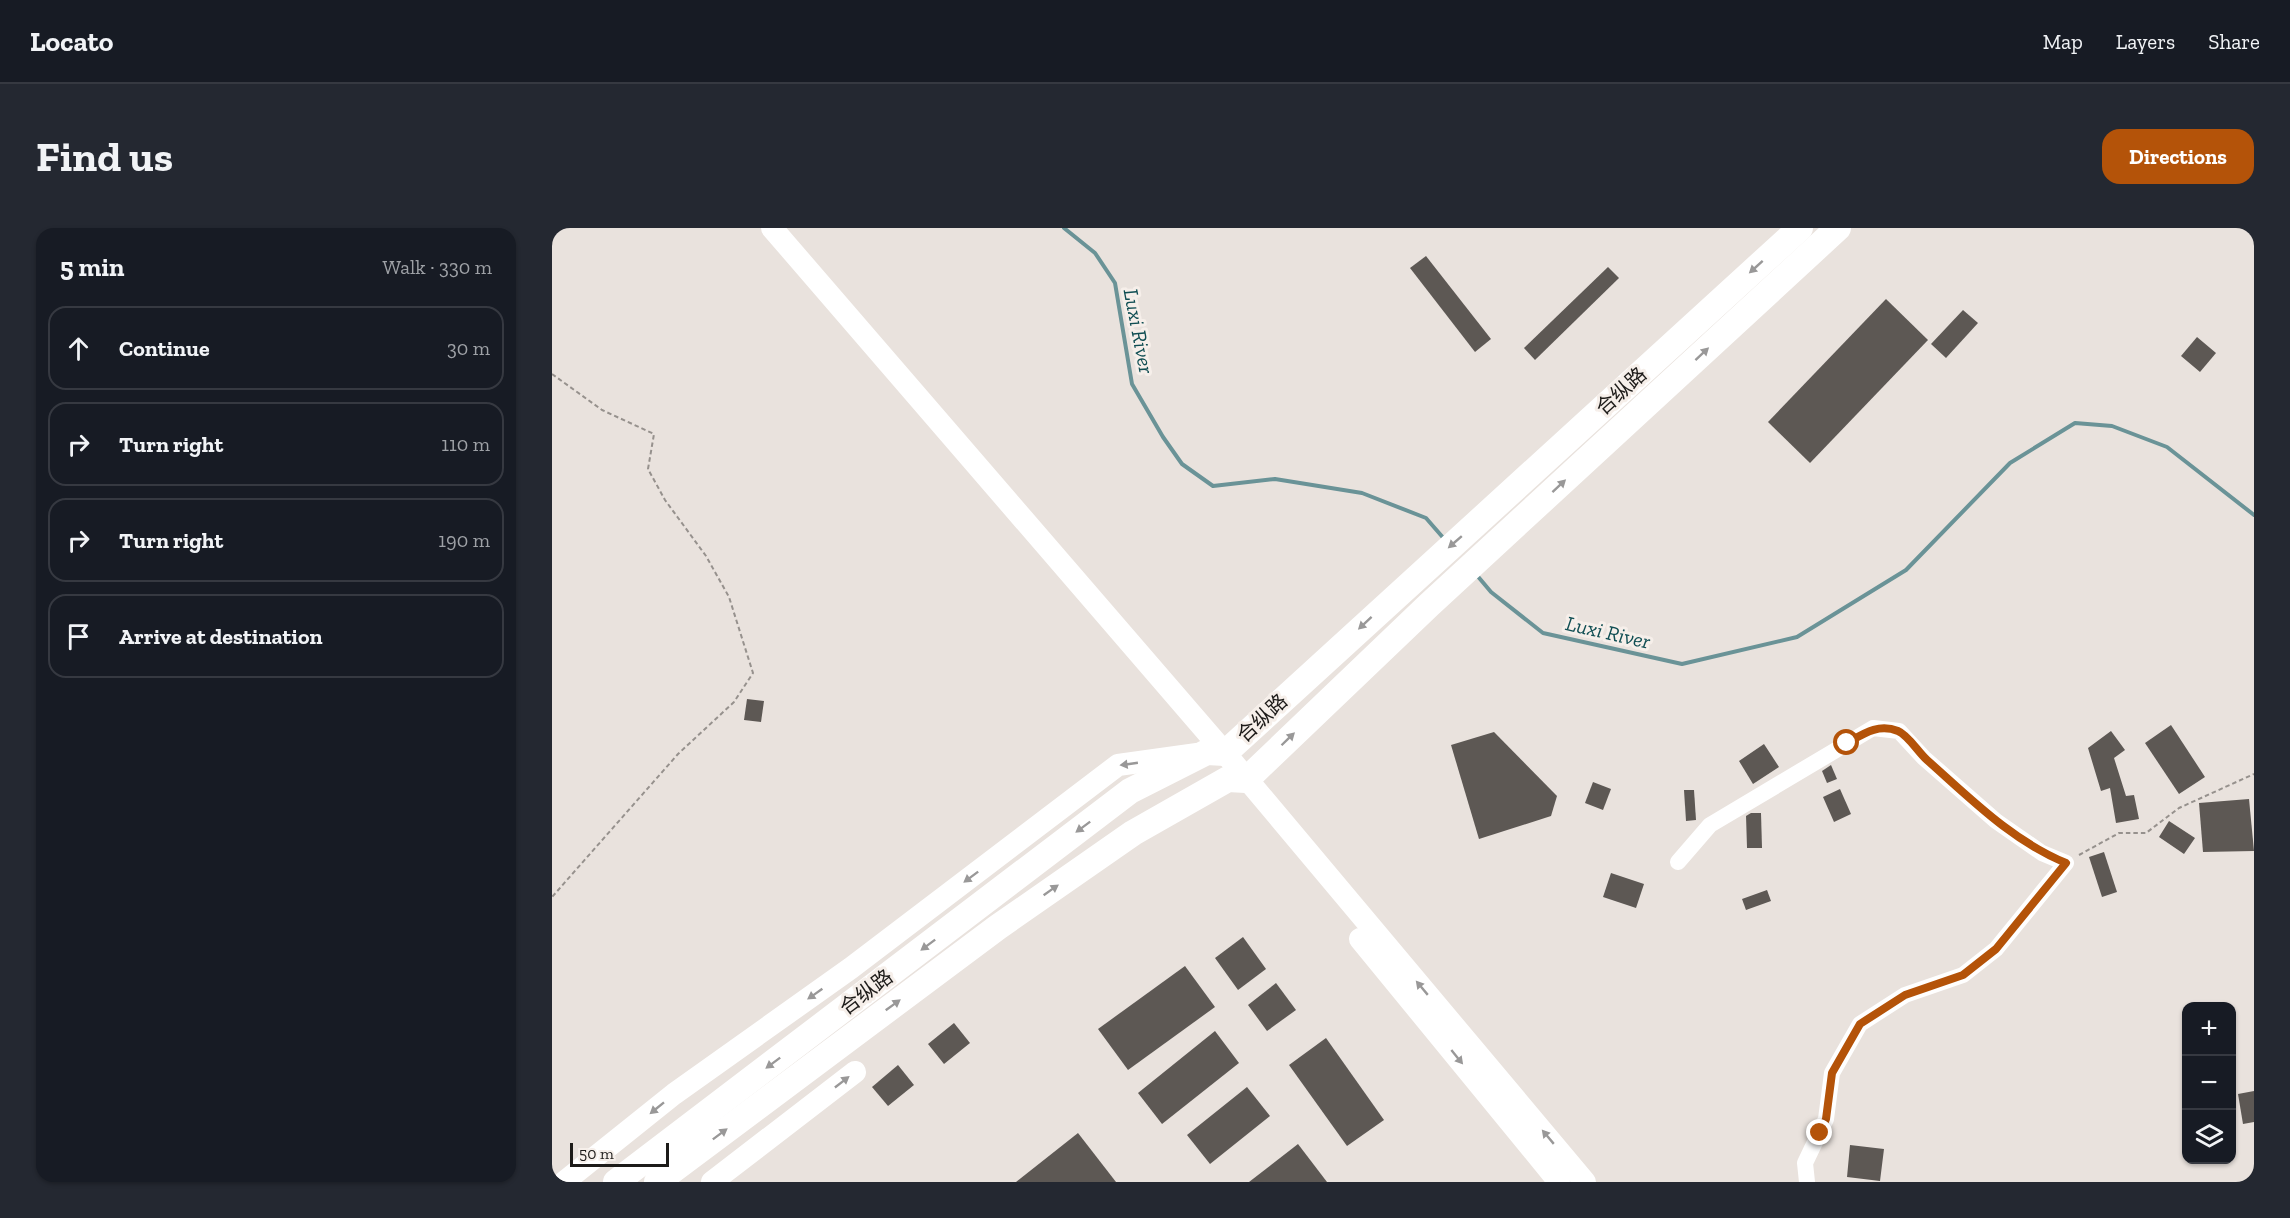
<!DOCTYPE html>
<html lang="en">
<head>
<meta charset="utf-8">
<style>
	body { margin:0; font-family:"Zilla Slab","Noto Sans SC",serif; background:#242831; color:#f1f3f6 }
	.controls { position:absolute; right:18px; bottom:18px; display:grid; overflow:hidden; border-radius:12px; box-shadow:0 2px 4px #0004 }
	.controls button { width:54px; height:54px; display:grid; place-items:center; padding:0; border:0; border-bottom:2px solid #363941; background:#171b24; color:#f1f3f6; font:30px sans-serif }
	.scale { position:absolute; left:18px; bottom:15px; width:99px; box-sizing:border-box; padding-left:6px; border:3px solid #1d1b19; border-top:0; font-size:16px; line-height:21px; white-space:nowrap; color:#1d1b19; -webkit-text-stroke:4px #f6efea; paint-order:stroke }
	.stop { position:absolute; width:18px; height:18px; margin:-14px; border:4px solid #b45309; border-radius:50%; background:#fff }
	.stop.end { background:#b45309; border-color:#fff; box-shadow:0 2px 6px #0008 }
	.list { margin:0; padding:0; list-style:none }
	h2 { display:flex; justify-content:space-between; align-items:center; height:78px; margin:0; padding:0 24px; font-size:26px }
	h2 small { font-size:20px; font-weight:400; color:#9ea1a6 }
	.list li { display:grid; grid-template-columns:39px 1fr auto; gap:18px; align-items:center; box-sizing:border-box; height:84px; margin:0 12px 12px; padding:0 12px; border:2px solid #363941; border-radius:18px }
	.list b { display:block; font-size:22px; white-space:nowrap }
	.list em { font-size:20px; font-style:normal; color:#9ea1a6 }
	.icon { flex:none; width:33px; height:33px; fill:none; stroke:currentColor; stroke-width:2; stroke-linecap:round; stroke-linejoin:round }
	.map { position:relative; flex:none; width:1702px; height:954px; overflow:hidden; border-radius:18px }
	header { display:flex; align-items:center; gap:36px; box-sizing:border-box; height:84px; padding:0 30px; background:#171b24; border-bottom:2px solid #363941 }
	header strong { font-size:28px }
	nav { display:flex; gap:33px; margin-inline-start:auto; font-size:21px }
	.intro { display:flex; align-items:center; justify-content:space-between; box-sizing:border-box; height:144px; padding:0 36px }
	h1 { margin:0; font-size:42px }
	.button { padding:15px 27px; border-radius:18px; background:#b45309; color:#fff; font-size:21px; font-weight:700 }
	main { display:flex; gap:36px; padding:0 36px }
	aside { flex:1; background:#171b24; border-radius:18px; box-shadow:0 2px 4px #0004 }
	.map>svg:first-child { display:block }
</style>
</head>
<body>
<header>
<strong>Locato</strong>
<nav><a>Map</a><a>Layers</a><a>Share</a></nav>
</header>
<div class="intro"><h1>Find us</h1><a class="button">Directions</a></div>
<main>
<aside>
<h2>5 min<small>Walk · 330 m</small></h2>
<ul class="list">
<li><svg class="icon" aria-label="ahead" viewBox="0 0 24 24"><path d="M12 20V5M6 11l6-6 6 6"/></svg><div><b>Continue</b></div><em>30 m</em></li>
<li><svg class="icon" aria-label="right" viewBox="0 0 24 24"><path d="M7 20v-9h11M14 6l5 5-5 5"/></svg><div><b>Turn right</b></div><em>110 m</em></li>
<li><svg class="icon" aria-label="right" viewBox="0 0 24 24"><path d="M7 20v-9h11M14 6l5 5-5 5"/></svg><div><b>Turn right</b></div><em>190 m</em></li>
<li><svg class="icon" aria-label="arrive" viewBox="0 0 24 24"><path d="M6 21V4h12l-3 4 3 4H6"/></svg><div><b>Arrive at destination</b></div></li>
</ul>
</aside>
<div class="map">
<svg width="1702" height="954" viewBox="0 0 1702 954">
	<rect width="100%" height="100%" fill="#e9e2dd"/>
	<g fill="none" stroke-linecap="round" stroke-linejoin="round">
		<g stroke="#6a9397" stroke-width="4">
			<path d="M512,0L543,25L563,55L580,156L611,209L630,236L661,258L723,251L810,265L874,290L894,313"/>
			<path d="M923,345L939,364L991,405L1130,436L1245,409L1354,342L1458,235L1523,195L1560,198L1615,219L1702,287"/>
		</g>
	</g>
	<g fill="#5d5854">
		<path d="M874,28L939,111L923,124L858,40Z"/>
		<path d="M1056,39L1067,50L983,132L972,120Z"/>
		<path d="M1334,71L1376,112L1258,235L1216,194Z"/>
		<path d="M1411,82L1426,95L1394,130L1379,116Z"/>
		<path d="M1645,109L1664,125L1648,144L1629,128Z"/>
		<path d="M195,471L212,473L209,494L192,492Z"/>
		<path d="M1619,497L1653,549L1627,566L1593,515Z"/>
		<path d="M1559,503L1573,522L1562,530L1574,568L1582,567L1587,591L1564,595L1558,560L1549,563L1536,520Z"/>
		<path d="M942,504L1005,568L999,588L927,611L899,517Z"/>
		<path d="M1212,516L1227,539L1201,556L1187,533Z"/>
		<path d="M1279,537L1285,551L1275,555L1270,543Z"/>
		<path d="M1041,554L1059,561L1051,582L1033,575Z"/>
		<path d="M1288,561L1299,586L1282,594L1271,569Z"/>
		<path d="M1132,562H1142L1144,592L1134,593Z"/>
		<path d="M1697,571L1702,623L1651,624L1647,575Z"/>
		<path d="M1199,585H1209L1210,620H1195L1194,588Z"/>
		<path d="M1617,593L1643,610L1632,626L1607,609Z"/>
		<path d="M1552,624L1565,664L1550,669L1537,629Z"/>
		<path d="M1059,645L1092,656L1084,680L1051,669Z"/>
		<path d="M1215,662L1219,673L1194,682L1190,671Z"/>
		<path d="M691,709L714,741L686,762L663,730Z"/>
		<path d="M633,738L663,779L576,842L546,801Z"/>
		<path d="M724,755L744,782L715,803L696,777Z"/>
		<path d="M402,795L418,815L392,836L376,816Z"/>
		<path d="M663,803L687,835L610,896L586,865Z"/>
		<path d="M774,810L832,892L795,918L737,837Z"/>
		<path d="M346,837L362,857L336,878L320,859Z"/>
		<path d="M695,859L718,888L658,936L635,907Z"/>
		<path d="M1702,863V894L1691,896L1686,866Z"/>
		<path d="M526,905L564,954H464Z"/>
		<path d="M746,916L775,954H697Z"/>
		<path d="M1298,917L1332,921L1328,953L1295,949Z"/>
	</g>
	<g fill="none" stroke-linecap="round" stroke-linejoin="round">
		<g stroke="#96918d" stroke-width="2" stroke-dasharray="4.5 3" stroke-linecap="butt">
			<path d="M0,146L50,182L102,206L96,241L113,272L154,328L177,369L201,445L182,474L126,526L0,669"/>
			<path d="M1527,627L1567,605H1594L1627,580L1702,546"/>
		</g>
		<path stroke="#fff" stroke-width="16" d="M1126,634L1158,597L1321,500L1347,503L1372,530L1444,593L1490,625L1514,635L1444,721L1411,747L1353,767L1308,796L1280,845L1274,891L1253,935L1255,954"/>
		<g stroke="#fff" stroke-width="22">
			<path d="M220,0L673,525L1033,954"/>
			<path d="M808,711L1007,954"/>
			<path d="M12,954L122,866L299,740L566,537L645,526"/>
			<path d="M160,954L303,844"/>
		</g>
		<g stroke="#fff" stroke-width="26">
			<path d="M64,954L578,563L655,524L673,525L1248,0"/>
			<path d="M105,954L446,699L581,605L676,551L694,552L877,377L1286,0"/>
		</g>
	</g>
	<defs><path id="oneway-solid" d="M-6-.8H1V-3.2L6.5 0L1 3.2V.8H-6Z" transform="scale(1.5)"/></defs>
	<g fill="#999898">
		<use href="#oneway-solid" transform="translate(1204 39) rotate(138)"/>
		<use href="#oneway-solid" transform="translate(1150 126) rotate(-43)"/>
		<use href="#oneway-solid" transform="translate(1007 258) rotate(-43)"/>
		<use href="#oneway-solid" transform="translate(903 314) rotate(139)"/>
		<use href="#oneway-solid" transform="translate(813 395) rotate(137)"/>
		<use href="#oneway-solid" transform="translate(736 511) rotate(-44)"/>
		<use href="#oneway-solid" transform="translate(577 536) rotate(172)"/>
		<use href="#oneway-solid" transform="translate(531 599) rotate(143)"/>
		<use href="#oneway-solid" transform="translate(419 649) rotate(143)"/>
		<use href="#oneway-solid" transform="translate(499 662) rotate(-35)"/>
		<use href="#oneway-solid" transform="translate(376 717) rotate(143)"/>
		<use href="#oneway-solid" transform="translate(870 760) rotate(-130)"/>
		<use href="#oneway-solid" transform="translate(263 766) rotate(145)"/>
		<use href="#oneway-solid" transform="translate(341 777) rotate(-36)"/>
		<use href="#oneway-solid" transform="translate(905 829) rotate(51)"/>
		<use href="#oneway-solid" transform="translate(221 835) rotate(143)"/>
		<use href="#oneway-solid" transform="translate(290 854) rotate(-38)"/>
		<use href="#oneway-solid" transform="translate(105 880) rotate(141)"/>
		<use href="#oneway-solid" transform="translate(168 906) rotate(-37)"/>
		<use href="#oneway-solid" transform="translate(996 909) rotate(-130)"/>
	</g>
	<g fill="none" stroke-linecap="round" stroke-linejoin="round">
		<path stroke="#b45309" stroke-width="8" d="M1268,905L1274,891L1280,845L1308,796L1353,767L1411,747L1444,721L1514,635C1459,612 1419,571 1375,532C1366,524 1356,507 1346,503C1326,495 1311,506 1295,515"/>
	</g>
	<g text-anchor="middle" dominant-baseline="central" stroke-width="6" stroke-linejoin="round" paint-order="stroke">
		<g font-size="20" fill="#1d1b19" stroke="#f6efea">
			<text transform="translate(1069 163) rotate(-42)">合纵路</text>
			<text transform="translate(710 490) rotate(-43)">合纵路</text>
			<text transform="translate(314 764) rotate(-37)">合纵路</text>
		</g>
		<g font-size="21" font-style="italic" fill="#104e53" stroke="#f6efea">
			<text transform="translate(587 103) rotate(79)">Luxi River</text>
			<text transform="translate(1056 404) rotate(13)">Luxi River</text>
		</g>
	</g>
</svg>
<div class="controls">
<button>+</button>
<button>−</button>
<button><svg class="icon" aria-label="layers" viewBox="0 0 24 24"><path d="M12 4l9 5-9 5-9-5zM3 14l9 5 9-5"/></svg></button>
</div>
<div class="scale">50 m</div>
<div class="stop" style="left:1295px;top:515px"></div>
<div class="stop end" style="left:1268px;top:905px"></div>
</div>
</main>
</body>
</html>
